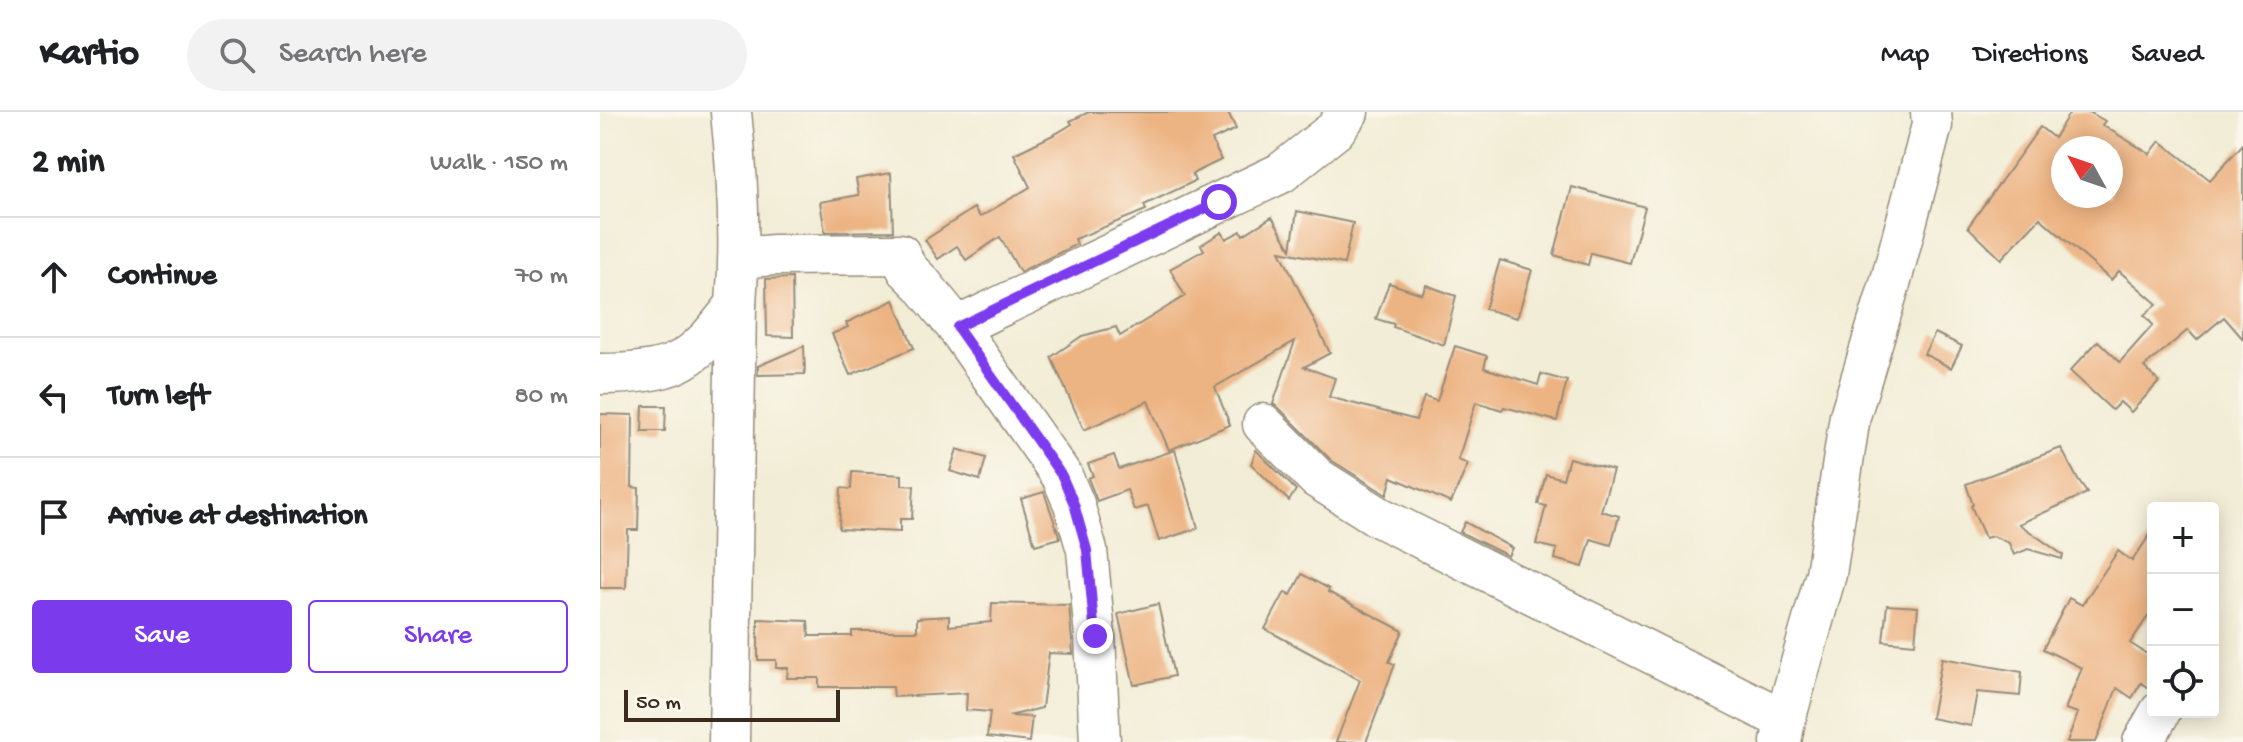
<!DOCTYPE html>
<html lang="en">
<head>
<meta charset="utf-8">
<style>
	body { margin:0; font-family:"Gochi Hand",sans-serif; background:#f2f2f2; color:#202124 }
	.controls { position:absolute; right:24px; bottom:24px; display:grid; overflow:hidden; border-radius:8px; box-shadow:0 4px 20px #0003 }
	.controls button { width:72px; height:72px; display:grid; place-items:center; padding:0; border:0; border-bottom:2px solid #e0e0e0; background:#fff; color:#202124; font:40px sans-serif }
	.compass { position:absolute; left:1451px; top:24px; width:72px; height:72px; border-radius:50%; background:#fff; box-shadow:0 4px 20px #0003; rotate:310deg }
	.scale { position:absolute; left:24px; bottom:20px; width:216px; box-sizing:border-box; padding-left:8px; border:4px solid #3b2a1e; border-top:0; font-size:22px; line-height:28px; white-space:nowrap; color:#3b2a1e; -webkit-text-stroke:6px #fbf7ec; paint-order:stroke }
	.stop { position:absolute; width:24px; height:24px; margin:-18px; border:6px solid #7c3aed; border-radius:50%; background:#fff }
	.stop.end { background:#7c3aed; border-color:#fff; box-shadow:0 2px 8px #0008 }
	.list { margin:0; padding:0; list-style:none }
	h2 { display:flex; justify-content:space-between; align-items:center; height:104px; margin:0; padding:0 32px; font-size:34px }
	h2 small { font-size:26px; font-weight:400; color:#757577 }
	.list li { display:grid; grid-template-columns:52px 1fr auto; gap:24px; align-items:center; box-sizing:border-box; height:120px; padding:0 32px; border-top:2px solid #e0e0e0 }
	.list b { display:block; font-size:30px; white-space:nowrap }
	.list em { font-size:26px; font-style:normal; color:#757577 }
	.actions { display:flex; gap:16px; padding:24px 32px }
	.actions a { flex:1; padding:18px 0; border:2px solid #7c3aed; border-radius:8px; text-align:center; font-size:28px; color:#7c3aed }
	.actions .main { background:#7c3aed; color:#fff }
	.icon { flex:none; width:44px; height:44px; fill:none; stroke:currentColor; stroke-width:2; stroke-linecap:round; stroke-linejoin:round }
	.map { position:relative; flex:none; width:1643px; height:630px; overflow:hidden }
	header { display:flex; align-items:center; gap:48px; box-sizing:border-box; height:112px; padding:0 40px; background:#fff; border-bottom:2px solid #e0e0e0 }
	header strong { font-size:38px }
	nav { display:flex; gap:44px; margin-inline-start:auto; font-size:28px }
	.search { width:560px; height:72px; background:#f2f2f2; display:flex; align-items:center; gap:20px; box-sizing:border-box; padding:0 28px; border-radius:44px; color:#757577; font-size:30px }
	main { display:flex }
	aside { flex:1; background:#fff }
	.map>svg:first-child { display:block }
</style>
</head>
<body>
<header>
<strong>Kartio</strong>
<div class="search"><svg class="icon" aria-label="search" viewBox="0 0 24 24"><circle cx="10" cy="10" r="6"/><path d="M15 15l6 6"/></svg>Search here</div>
<nav><a>Map</a><a>Directions</a><a>Saved</a></nav>
</header>
<main>
<aside>
<h2>2 min<small>Walk · 150 m</small></h2>
<ul class="list">
<li><svg class="icon" aria-label="ahead" viewBox="0 0 24 24"><path d="M12 20V5M6 11l6-6 6 6"/></svg><div><b>Continue</b></div><em>70 m</em></li>
<li><svg class="icon" aria-label="left" viewBox="0 0 24 24"><path d="M17 20v-9H6M10 6l-5 5 5 5"/></svg><div><b>Turn left</b></div><em>80 m</em></li>
<li><svg class="icon" aria-label="arrive" viewBox="0 0 24 24"><path d="M6 21V4h12l-3 4 3 4H6"/></svg><div><b>Arrive at destination</b></div></li>
</ul>
<div class="actions"><a class="main">Save</a><a>Share</a></div>
</aside>
<div class="map">
<svg width="1643" height="630" viewBox="0 0 1643 630">
	<rect width="100%" height="100%" fill="#fbf7ec"/>
	<filter id="ink" filterUnits="userSpaceOnUse"><feTurbulence type="fractalNoise" baseFrequency=".0125" numOctaves="2"/><feDisplacementMap in="SourceGraphic" scale="16" xChannelSelector="R" yChannelSelector="G"/><feConvolveMatrix kernelMatrix="1 2 1 2 8 2 1 2 1" color-interpolation-filters="sRGB"/></filter>
	<filter id="wash" filterUnits="userSpaceOnUse"><feTurbulence type="fractalNoise" baseFrequency=".006" numOctaves="4" result="noise"/><feDisplacementMap in="SourceGraphic" scale="32" xChannelSelector="R" yChannelSelector="G"/><feGaussianBlur stdDeviation="1.8" result="paint"/><feColorMatrix in="noise" values="0 0 0 0 0 0 0 0 0 0 0 0 0 0 0 0 0 1.4 0 .05"/><feComposite in="paint" operator="in"/></filter>
	<g filter="url(#wash)">
		<rect width="100%" height="100%" fill="#f2edd6"/>
		<g id="blocks">
			<g fill="#edb483" fill-rule="evenodd">
				<path d="M489,0H628L636,17L612,28L621,48L592,62L595,69L544,93L546,98L475,127L477,132L420,160L400,125L366,148L357,134L338,147L325,128L374,96L380,105L430,75L414,42L457,21L472,12L470,9Z"/>
				<path d="M1470,0H1489L1505,9L1502,13L1550,42L1560,29L1610,68L1643,32V227L1624,205L1597,228L1588,218L1544,255L1559,270L1531,300L1520,290L1512,298L1470,259L1498,229L1520,250L1553,213L1544,203L1557,192L1519,159L1511,168L1440,106L1401,147L1368,115L1440,15L1454,26ZM1463,36H1511V84H1463Z"/>
				<path d="M291,61L293,119L225,120L220,90L259,83L256,67Z"/>
				<path d="M972,75L1045,95L1030,151L991,141L988,153L954,143Z"/>
				<path d="M697,99L753,111L744,152L680,139L730,241L704,255L735,266L729,285L816,308L824,285L837,289L855,234L887,244L884,256L938,273L941,262L967,269L957,309L904,295L902,298L876,290L858,348L868,352L851,391L792,365L787,383L731,348L679,296L673,292L695,229L615,275L630,313L569,338L548,289L484,318L451,245L482,224L516,215L520,224L585,184L570,157L604,138L601,133L622,120L626,127L641,119L643,123L672,105L691,137Z"/>
				<path d="M900,148L932,158L917,206L885,197Z"/>
				<path d="M192,166L193,225L167,224L166,167Z"/>
				<path d="M789,171L822,182L826,173L856,184L844,233L793,215L794,212L776,207Z"/>
				<path d="M294,188L314,236L250,263L232,222L248,215L246,211Z"/>
				<path d="M1335,221L1362,234L1351,256L1324,242Z"/>
				<path d="M204,234L205,262L158,263V254Z"/>
				<path d="M43,294H66L65,319H42Z"/>
				<path d="M0,302L33,303L32,375L39,376L38,418H28L26,476H0Z"/>
				<path d="M1461,336L1478,368L1487,381L1419,412L1463,443L1462,447L1428,437L1414,443L1409,431L1393,424L1385,426L1371,394L1373,393L1366,372Z"/>
				<path d="M357,337L386,346L380,368L350,359Z"/>
				<path d="M575,338L598,416L559,429L548,394L534,398L527,378L497,389L488,366L493,364L488,352L514,343L519,357Z"/>
				<path d="M656,338L696,378L689,389L651,352Z"/>
				<path d="M969,346L1013,358L1001,399L1019,404L1011,433L991,427L983,455L955,447L957,437L936,432L946,394L938,392L946,362L963,367Z"/>
				<path d="M252,360L302,363V373L314,374L312,407H300V420L239,417L241,376L251,377Z"/>
				<path d="M444,380L460,426L435,433L421,387Z"/>
				<path d="M865,410L912,436L908,444L860,420Z"/>
				<path d="M1553,418V497L1530,531L1553,546V579L1541,571L1532,586L1517,576L1496,630H1467L1478,601L1465,597L1482,556L1443,537L1469,486L1482,493L1518,439L1532,449Z"/>
				<path d="M702,462L729,477L728,480L803,519L789,550L795,552L766,630H736L760,568L665,517L685,480L691,483Z"/>
				<path d="M392,491L469,493L473,542L449,541L442,596L409,604L432,605L429,630L387,625L390,600L366,598L367,581L294,585L293,575H219V566H187L188,556H176V548H158V507L208,509L209,524H252V519H317V506L349,504V514L391,510Z"/>
				<path d="M558,492L574,564L534,573L518,502Z"/>
				<path d="M1287,493L1318,495L1315,532L1283,529Z"/>
				<path d="M1342,546L1422,560L1420,584L1377,580L1371,614L1331,606Z"/>
			</g>
		</g>
	</g>
	<g filter="url(#ink)">
		<use href="#blocks" fill-opacity="0" stroke="#968c7a" stroke-width="2"/>
		<g fill="none" stroke-linecap="round" stroke-linejoin="round">
			<g stroke="#968c7a" stroke-width="43">
				<g id="minor">
					<path d="M139,146L174,143L300,142L307,157L322,172L357,215L462,364L474,392L487,438L495,524L500,630"/>
					<path d="M357,215L681,61L735,18L748,0"/>
					<path d="M0,262C22,262 56,260 76,251C102,239 119,214 136,193"/>
					<path d="M663,312L717,366L779,405L1185,608"/>
					<path d="M129,630L136,193C141,128 138,65 131,0"/>
					<path d="M1181,630L1185,608L1226,462L1250,304L1292,165L1332,13L1331,0"/>
					<path d="M1543,630L1560,600"/>
				</g>
			</g>
			<use href="#minor" stroke="#fff" stroke-width="40"/>
		</g>
	</g>
	<g fill="none" stroke-linecap="round" stroke-linejoin="round" filter="url(#ink)">
		<path stroke="#7c3aed" stroke-width="10" d="M495,524L487,438L474,392L462,364L357,215L619,90"/>
	</g>
</svg>
<div class="controls">
<button>+</button>
<button>−</button>
<button><svg class="icon" aria-label="locate" viewBox="0 0 24 24"><circle cx="12" cy="12" r="6"/><path d="M12 2v4M12 18v4M2 12h4M18 12h4"/></svg></button>
</div>
<svg class="compass" viewBox="-18 -18 36 36"><path d="M0-13l5 13h-10z" fill="#e53935"/><path d="M0 13l5-13h-10z" fill="#757577"/></svg>
<div class="scale">50 m</div>
<div class="stop" style="left:619px;top:90px"></div>
<div class="stop end" style="left:495px;top:524px"></div>
</div>
</main>
</body>
</html>
